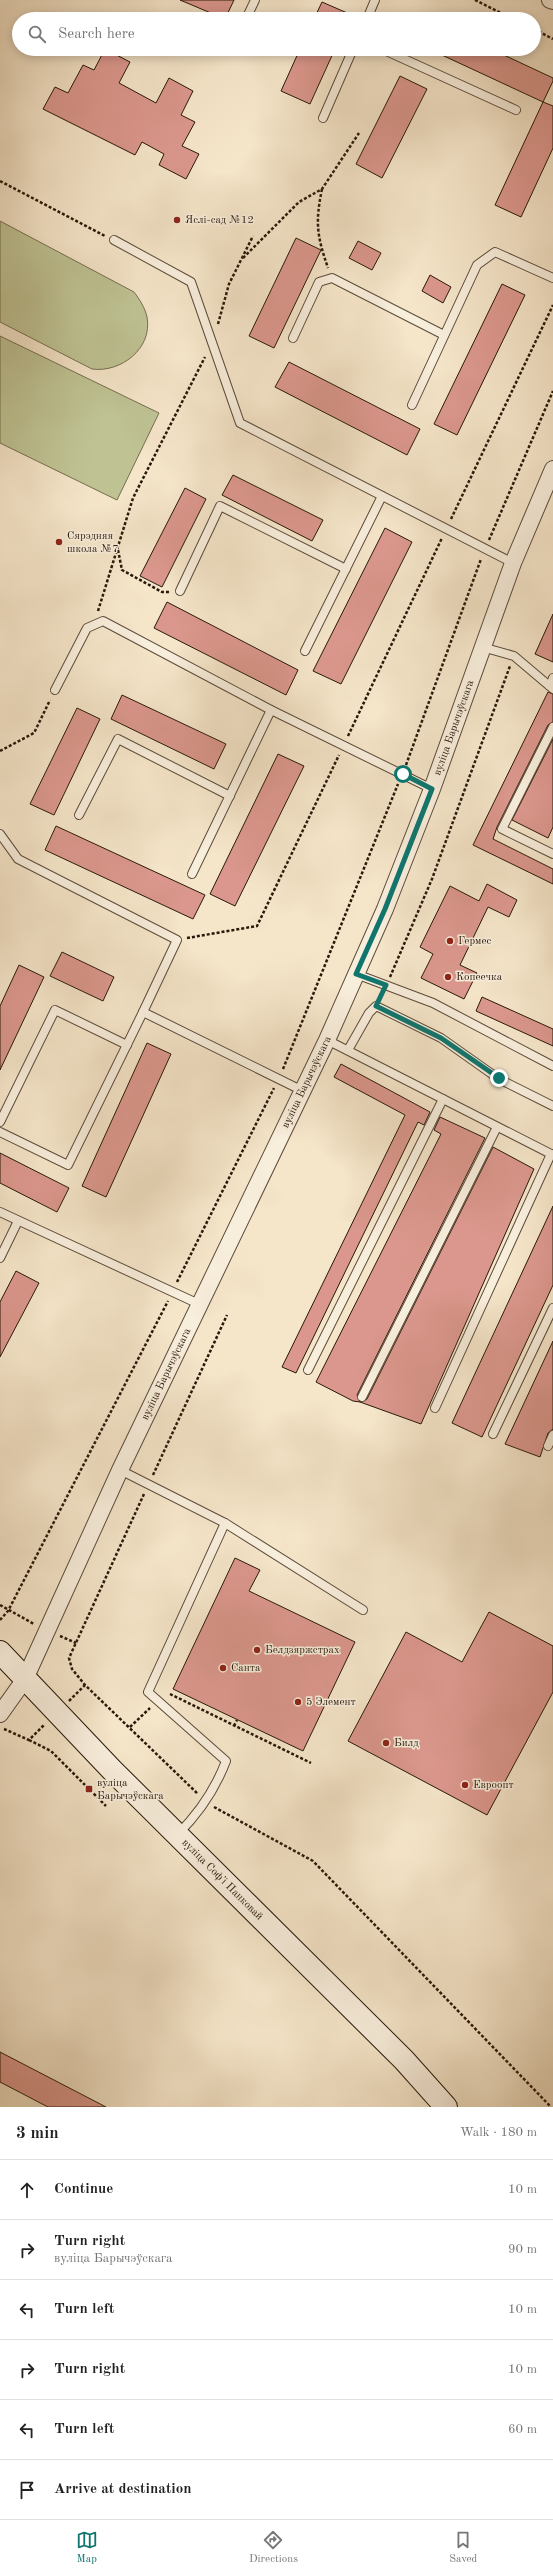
<!DOCTYPE html>
<html lang="en">
<head>
<meta charset="utf-8">
<style>
	body { margin:0; font-family:"Old Standard TT",serif; background:#f2f2f2; color:#222 }
	.stop { position:absolute; width:12px; height:12px; margin:-9px; border:3px solid #0f766e; border-radius:50%; background:#fff }
	.stop.end { background:#0f766e; border-color:#fff; box-shadow:0 1px 4px #0008 }
	.list { margin:0; padding:0; list-style:none }
	h2 { display:flex; justify-content:space-between; align-items:center; height:52px; margin:0; padding:0 16px; font-size:17px }
	h2 small { font-size:13px; font-weight:400; color:#767676 }
	.list li { display:grid; grid-template-columns:26px 1fr auto; gap:12px; align-items:center; box-sizing:border-box; height:60px; padding:0 16px; border-top:1px solid #e0e0e0 }
	.list b { display:block; font-size:15px; white-space:nowrap }
	.list p { margin:0; font-size:13px; white-space:nowrap; color:#767676 }
	.list em { font-size:13px; font-style:normal; color:#767676 }
	.icon { flex:none; width:22px; height:22px; fill:none; stroke:currentColor; stroke-width:2; stroke-linecap:round; stroke-linejoin:round }
	.map { position:relative; flex:none; width:553px; height:2107px; overflow:hidden }
	.search { position:absolute; background:#fff; box-shadow:0 2px 10px #0003; left:12px; right:12px; top:12px; height:44px; display:flex; align-items:center; gap:10px; box-sizing:border-box; padding:0 14px; border-radius:22px; color:#767676; font-size:15px }
	.sheet { height:412px; background:#fff }
	nav { display:flex; justify-content:space-around; align-items:center; box-sizing:border-box; height:56px; border-top:1px solid #e0e0e0; background:#fff; font-size:11px; color:#767676 }
	nav a { display:grid; justify-items:center; gap:2px }
	nav .on { color:#0f766e }
	.map>svg:first-child { display:block }
</style>
</head>
<body>
<div class="map">
<svg width="553" height="2107" viewBox="0 0 553 2107">
	<rect width="100%" height="100%" fill="#f5e5c9"/>
	<filter id="stains"><feTurbulence type="fractalNoise" baseFrequency=".005" numOctaves="4"/><feColorMatrix values="0 0 0 0 .2 0 0 0 0 .09 0 0 0 0 .02 0 0 0 .5 -.17"/></filter>
	<radialGradient id="worn" r=".72"><stop offset=".6" stop-color="#630" stop-opacity="0"/><stop offset="1" stop-color="#630" stop-opacity=".3"/></radialGradient>
	<g fill="#bfc394" stroke="#746e4f">
		<path d="M0,221L134,292C140,300 145,308 147,317C153,349 120,373 92,369L0,322Z"/>
		<path d="M0,336L159,413L117,500L0,443Z"/>
	</g>
	<g fill="#db978d" stroke="#28180a">
		<path d="M180,0H234L225,19Z"/>
		<path d="M322,2L361,19H314Z"/>
		<path d="M105,49L130,62L119,83L156,103L169,78L193,91L181,115L195,122L182,146L199,154L186,179L159,165L164,154L142,142L135,155L43,109L55,87L68,93L83,65L94,70Z"/>
		<path d="M300,49H335L310,104L281,91Z"/>
		<path d="M429,49H491L553,78V81L543,102Z"/>
		<path d="M400,76L427,89L382,178L356,164Z"/>
		<path d="M543,102L553,106V148L521,217L495,205Z"/>
		<path d="M296,238L321,250L274,348L249,336Z"/>
		<path d="M358,241L381,253L372,270L349,258Z"/>
		<path d="M430,275L451,287L443,303L422,291Z"/>
		<path d="M502,284L525,295L457,435L434,424Z"/>
		<path d="M289,362L420,429L407,455L275,387Z"/>
		<path d="M233,475L323,520L312,541L222,495Z"/>
		<path d="M185,488L206,499L162,587L140,576Z"/>
		<path d="M385,528L412,542L341,684L313,671Z"/>
		<path d="M167,602L298,670L286,695L154,628Z"/>
		<path d="M553,614V662L535,654Z"/>
		<path d="M548,692L553,694V722L548,725L497,827L493,839L553,869V884L473,845Z"/>
		<path d="M122,695L226,744L214,769L111,719Z"/>
		<path d="M77,708L100,719L54,815L30,804Z"/>
		<path d="M553,739V827L548,838L512,820Z"/>
		<path d="M278,754L304,766L235,906L210,894Z"/>
		<path d="M56,826L205,895L193,919L45,850Z"/>
		<path d="M487,884L517,900L509,917L488,907L460,965L477,973L464,999L421,978L433,954L420,947L450,886L479,901Z"/>
		<path d="M62,952L114,977L103,1001L50,976Z"/>
		<path d="M19,965L44,977L0,1070V1006Z"/>
		<path d="M482,997L553,1029V1046L476,1011Z"/>
		<path d="M147,1043L171,1054L106,1197L82,1186Z"/>
		<path d="M341,1064L430,1112L424,1125L418,1122L296,1373L282,1367L405,1115L334,1077Z"/>
		<path d="M440,1117L485,1138L357,1395L360,1402L353,1401L316,1382L441,1134L434,1130Z"/>
		<path d="M493,1147L534,1169L421,1424L360,1402L367,1399Z"/>
		<path d="M0,1153L69,1188L57,1212L0,1183Z"/>
		<path d="M553,1206V1285L482,1437L452,1423Z"/>
		<path d="M16,1271L39,1283L0,1357V1302Z"/>
		<path d="M553,1341V1429L548,1433L540,1457L505,1444Z"/>
		<path d="M235,1558L260,1570L249,1591L355,1642L303,1751L173,1689Z"/>
		<path d="M489,1612L553,1646V1692L487,1815L348,1741L406,1632L462,1662Z"/>
		<path d="M0,2052L106,2107H48L0,2082Z"/>
	</g>
	<g fill="none" stroke-linecap="round" stroke-linejoin="round">
		<g stroke="#5b4b3a" stroke-width="10">
			<g id="service">
				<path d="M246,19L255,0"/>
				<path d="M367,19L375,0"/>
				<path d="M382,49L516,110"/>
				<path d="M323,118L353,49"/>
				<path d="M114,240L191,282L240,423L513,563"/>
				<path d="M293,338L319,282L332,278L444,335"/>
				<path d="M412,405L477,265L495,252L553,278"/>
				<path d="M180,591L220,506L346,569"/>
				<path d="M482,647L514,656L553,689"/>
				<path d="M305,651L382,496"/>
				<path d="M550,686L553,678"/>
				<path d="M55,690L87,628L103,621L271,710L432,789"/>
				<path d="M553,727L502,829L553,854"/>
				<path d="M79,815L118,739L230,796"/>
				<path d="M0,834L18,859L177,940L143,1012"/>
				<path d="M192,874L271,710"/>
				<path d="M356,974L433,1003L553,1066"/>
				<path d="M327,1040L553,1155"/>
				<path d="M348,1050L369,1013L376,1006L441,1038L499,1079L553,1106"/>
				<path d="M0,1122L55,1010L127,1045"/>
				<path d="M0,1132L68,1165L143,1012L303,1091"/>
				<path d="M0,1212L201,1305"/>
				<path d="M0,1258L18,1221"/>
				<path d="M308,1370L443,1099"/>
				<path d="M362,1397L497,1127"/>
				<path d="M435,1408L551,1154"/>
				<path d="M493,1434L553,1308"/>
				<path d="M548,1446L553,1435"/>
				<path d="M120,1470L225,1523L363,1610"/>
				<path d="M178,1834C200,1812 215,1790 226,1761L148,1692L225,1523"/>
			</g>
		</g>
		<g stroke="#5b4b3a" stroke-width="18">
			<g id="minor">
				<path d="M550,0L553,1"/>
				<path id="s1" d="M0,1714L25,1679L120,1470L327,1040L385,909L432,789L513,563L553,469"/>
			</g>
		</g>
		<g stroke="#28180a" stroke-width="24">
			<path id="secondary" d="M0,1652L112,1770L404,2060L446,2107"/>
		</g>
		<g stroke="#28180a" stroke-width="2.5" stroke-dasharray="3 2" stroke-linecap="butt">
			<path d="M475,0L513,19"/>
			<path d="M534,29L553,39"/>
			<path d="M0,181L105,236"/>
			<path d="M322,189C315,223 317,236 328,268"/>
			<path d="M243,258L299,202L322,189L359,133"/>
			<path d="M218,324L229,284L253,236"/>
			<path d="M451,519L553,305"/>
			<path d="M489,540L553,391"/>
			<path d="M118,550L122,570L162,592H171"/>
			<path d="M98,611L133,498L205,357"/>
			<path d="M348,736L442,538"/>
			<path d="M0,751L34,733L50,700"/>
			<path d="M406,765L481,559"/>
			<path d="M187,938L257,926L339,755"/>
			<path d="M390,977L432,879L510,666"/>
			<path d="M283,1069L398,784"/>
			<path d="M177,1282L274,1088"/>
			<path d="M153,1475L227,1315"/>
			<path d="M144,1494L69,1658L72,1669L85,1685L198,1794"/>
			<path d="M0,1605L34,1624"/>
			<path d="M0,1620L8,1611L168,1301"/>
			<path d="M60,1636L76,1643"/>
			<path d="M170,1694L311,1763"/>
			<path d="M69,1701L85,1685"/>
			<path d="M234,1726L237,1720"/>
			<path d="M130,1727L150,1708"/>
			<path d="M4,1729L29,1740L44,1725"/>
			<path d="M29,1740L51,1751L106,1806"/>
			<path d="M214,1807L313,1861L551,2107"/>
		</g>
		<use href="#service" stroke="#f8eedc" stroke-width="8"/>
		<use href="#minor" stroke="#f8eedc" stroke-width="16"/>
		<use href="#secondary" stroke="#f8eedc" stroke-width="22"/>
	</g>
	<g fill="none" stroke-linecap="round" stroke-linejoin="round">
		<path stroke="#0f766e" stroke-width="5" d="M403,774L432,789L385,909L356,974L386,985L376,1006L441,1038L499,1078"/>
	</g>
	<g fill="#8f2418" stroke="#f8eedc" stroke-width="1.5">
		<circle cx="177" cy="220" r="4"/>
		<circle cx="59" cy="542" r="4"/>
		<circle cx="450" cy="941" r="4"/>
		<circle cx="448" cy="977" r="4"/>
		<circle cx="257" cy="1650" r="4"/>
		<circle cx="223" cy="1668" r="4"/>
		<circle cx="298" cy="1702" r="4"/>
		<circle cx="386" cy="1743" r="4"/>
		<circle cx="465" cy="1785" r="4"/>
		<rect x="85" y="1785" width="8" height="8" rx="2"/>
	</g>
	<g text-anchor="middle" dominant-baseline="central" stroke-width="3" stroke-linejoin="round" paint-order="stroke">
		<g font-size="11" fill="#28180a" stroke="#f8eedc" text-anchor="start">
			<text x="185" y="220">Яслі-сад №12</text>
			<text x="67" y="536">Сярэдняя<tspan x="67" dy="13">школа №7</tspan></text>
			<text x="458" y="941">Гермес</text>
			<text x="456" y="977">Копеечка</text>
			<text x="265" y="1650">Белдзяржстрах</text>
			<text x="231" y="1668">Санта</text>
			<text x="306" y="1702">5 Элемент</text>
			<text x="394" y="1743">Билд</text>
			<text x="97" y="1783">вуліца<tspan x="97" dy="13">Барычэўскага</tspan></text>
			<text x="473" y="1785">Евроопт</text>
		</g>
		<g font-size="11" fill="#28180a" stroke="#f8eedc">
			<text stroke="none"><textPath href="#s1" startOffset="1087">вуліца Барычэўскага</textPath></text>
			<text stroke="none"><textPath href="#s1" startOffset="703">вуліца Барычэўскага</textPath></text>
			<text stroke="none"><textPath href="#s1" startOffset="379">вуліца Барычэўскага</textPath></text>
			<text transform="translate(222 1880) rotate(45)">вуліца Софʼі Панковай</text>
		</g>
	</g>
	<rect width="100%" height="100%" filter="url(#stains)"/>
	<rect width="100%" height="100%" fill="url(#worn)"/>
</svg>
<div class="stop" style="left:403px;top:774px"></div>
<div class="stop end" style="left:499px;top:1078px"></div>
<div class="search"><svg class="icon" aria-label="search" viewBox="0 0 24 24"><circle cx="10" cy="10" r="6"/><path d="M15 15l6 6"/></svg>Search here</div>
</div>
<section class="sheet">
<h2>3 min<small>Walk · 180 m</small></h2>
<ul class="list">
<li><svg class="icon" aria-label="ahead" viewBox="0 0 24 24"><path d="M12 20V5M6 11l6-6 6 6"/></svg><div><b>Continue</b></div><em>10 m</em></li>
<li><svg class="icon" aria-label="right" viewBox="0 0 24 24"><path d="M7 20v-9h11M14 6l5 5-5 5"/></svg><div><b>Turn right</b><p>вуліца Барычэўскага</p></div><em>90 m</em></li>
<li><svg class="icon" aria-label="left" viewBox="0 0 24 24"><path d="M17 20v-9H6M10 6l-5 5 5 5"/></svg><div><b>Turn left</b></div><em>10 m</em></li>
<li><svg class="icon" aria-label="right" viewBox="0 0 24 24"><path d="M7 20v-9h11M14 6l5 5-5 5"/></svg><div><b>Turn right</b></div><em>10 m</em></li>
<li><svg class="icon" aria-label="left" viewBox="0 0 24 24"><path d="M17 20v-9H6M10 6l-5 5 5 5"/></svg><div><b>Turn left</b></div><em>60 m</em></li>
<li><svg class="icon" aria-label="arrive" viewBox="0 0 24 24"><path d="M6 21V4h12l-3 4 3 4H6"/></svg><div><b>Arrive at destination</b></div></li>
</ul>
</section>
<nav>
<a class="on"><svg class="icon" aria-label="map" viewBox="0 0 24 24"><path d="M3 6l6-2 6 2 6-2v14l-6 2-6-2-6 2zM9 4v14M15 6v14"/></svg>Map</a>
<a><svg class="icon" aria-label="directions" viewBox="0 0 24 24"><path d="M12 3l9 9-9 9-9-9zM9 14v-3h6M13 9l2 2-2 2"/></svg>Directions</a>
<a><svg class="icon" aria-label="saved" viewBox="0 0 24 24"><path d="M7 4h10v16l-5-4-5 4z"/></svg>Saved</a>
</nav>
</body>
</html>
